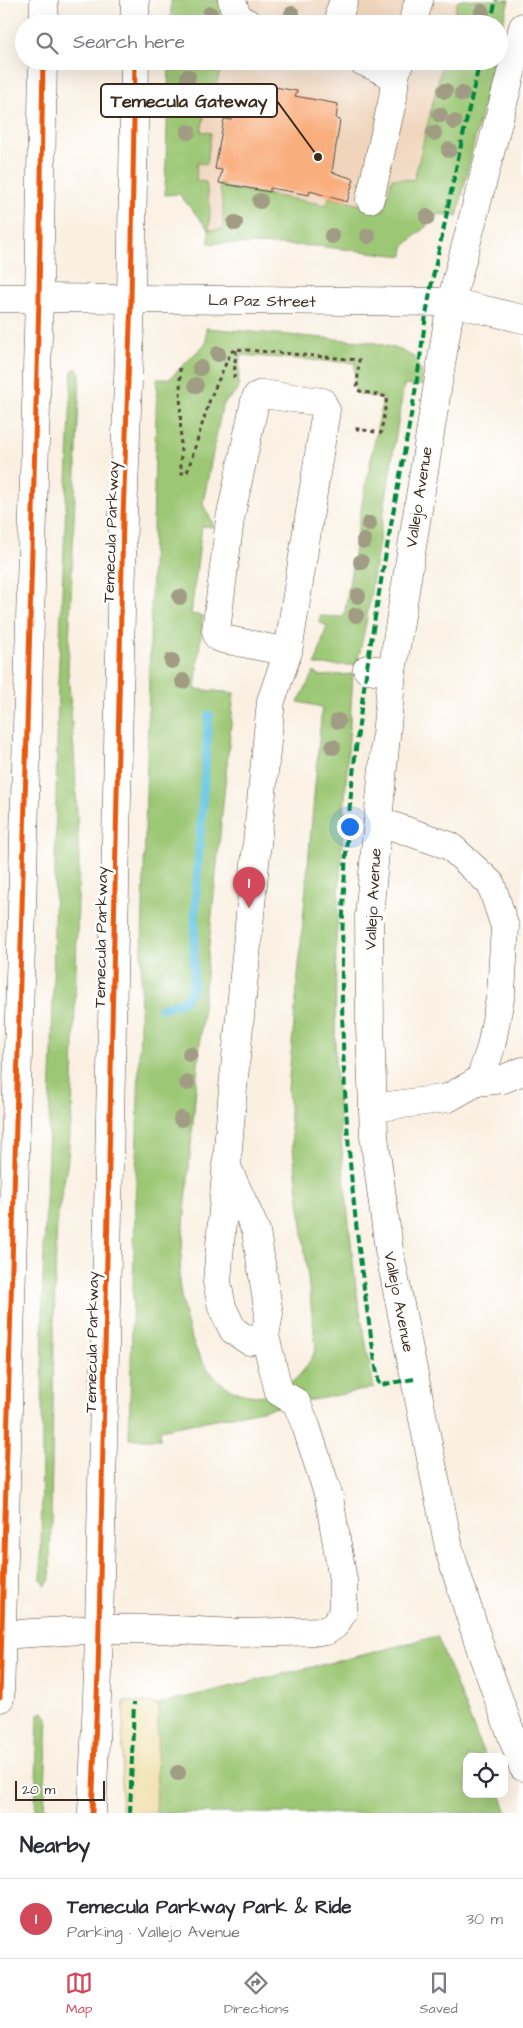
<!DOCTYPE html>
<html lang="en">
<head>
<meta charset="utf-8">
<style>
	body { margin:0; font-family:"Architects Daughter",sans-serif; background:#f2f2f3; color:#2b2b33 }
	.controls { position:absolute; right:15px; bottom:15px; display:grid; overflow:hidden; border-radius:10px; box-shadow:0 5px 20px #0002 }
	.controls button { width:45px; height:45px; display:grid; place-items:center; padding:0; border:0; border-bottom:1px solid #e1e1e2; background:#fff; color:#2b2b33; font:25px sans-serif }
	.scale { position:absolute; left:15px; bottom:12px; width:90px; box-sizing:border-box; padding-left:5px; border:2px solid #3b2a1e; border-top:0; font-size:14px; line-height:18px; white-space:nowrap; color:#3b2a1e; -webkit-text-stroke:4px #fff; paint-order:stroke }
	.you { position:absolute; left:349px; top:826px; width:18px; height:18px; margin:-12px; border:4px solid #fff; border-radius:50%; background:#1a73e8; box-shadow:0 0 0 8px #1a73e833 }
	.badge { display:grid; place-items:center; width:32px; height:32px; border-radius:50%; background:#d1495b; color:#fff; font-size:16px; font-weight:700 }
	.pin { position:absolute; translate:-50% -41px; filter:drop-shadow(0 1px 2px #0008) }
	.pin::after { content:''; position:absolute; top:26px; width:18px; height:15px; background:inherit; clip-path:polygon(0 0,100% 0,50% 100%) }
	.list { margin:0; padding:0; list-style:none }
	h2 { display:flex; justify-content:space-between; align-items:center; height:65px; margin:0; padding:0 20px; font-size:21px }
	h2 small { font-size:16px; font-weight:400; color:#7c7c81 }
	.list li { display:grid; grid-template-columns:32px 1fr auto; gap:15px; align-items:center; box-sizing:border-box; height:80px; padding:0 20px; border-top:1px solid #e1e1e2 }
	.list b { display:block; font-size:19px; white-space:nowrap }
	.list p { margin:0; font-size:16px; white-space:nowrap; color:#7c7c81 }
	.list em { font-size:16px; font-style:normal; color:#7c7c81 }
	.icon { flex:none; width:28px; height:28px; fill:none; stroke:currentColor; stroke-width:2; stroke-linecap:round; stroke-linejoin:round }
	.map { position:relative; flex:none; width:523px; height:1813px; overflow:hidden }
	.search { position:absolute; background:#fff; box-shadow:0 5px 20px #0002; left:15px; right:15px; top:15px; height:55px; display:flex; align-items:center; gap:12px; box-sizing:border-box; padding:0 18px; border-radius:28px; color:#7c7c81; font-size:19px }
	.sheet { height:145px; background:#fff }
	nav { display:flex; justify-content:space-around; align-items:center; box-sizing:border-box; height:70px; border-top:1px solid #e1e1e2; background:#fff; font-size:14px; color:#7c7c81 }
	nav a { display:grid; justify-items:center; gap:2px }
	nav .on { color:#d1495b }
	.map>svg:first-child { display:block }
</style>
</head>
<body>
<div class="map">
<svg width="523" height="1813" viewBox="0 0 523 1813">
	<rect width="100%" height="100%" fill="#fff"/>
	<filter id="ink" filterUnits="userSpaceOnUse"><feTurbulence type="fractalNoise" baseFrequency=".02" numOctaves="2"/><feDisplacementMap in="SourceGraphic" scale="10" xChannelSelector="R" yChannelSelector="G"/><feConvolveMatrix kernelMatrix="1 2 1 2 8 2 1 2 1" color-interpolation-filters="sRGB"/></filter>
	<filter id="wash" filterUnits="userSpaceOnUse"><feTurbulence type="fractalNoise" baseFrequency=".0096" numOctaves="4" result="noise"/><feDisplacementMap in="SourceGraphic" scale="20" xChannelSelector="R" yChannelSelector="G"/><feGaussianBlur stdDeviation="1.12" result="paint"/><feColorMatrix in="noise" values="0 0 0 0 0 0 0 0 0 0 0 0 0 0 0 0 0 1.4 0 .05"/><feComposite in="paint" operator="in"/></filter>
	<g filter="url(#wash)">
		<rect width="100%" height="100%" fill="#faf0e2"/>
		<g fill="#f0d5bc">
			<path d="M171,0H509L499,37V24H171Z"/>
			<path d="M169,61H493L457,217L440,214L404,246L403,256L318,246L209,243V230L179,194L165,195Z"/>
		</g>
		<g fill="#9cc774" stroke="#6c7849">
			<path d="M171,0H223L225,24H171Z"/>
			<path d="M458,0H509L499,37V24H452Z"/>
			<path d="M169,61H236L232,70L222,67L216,84L224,87L215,115L205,113L201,131L211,133L207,164L197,163L196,181L206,182L210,210L209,230L223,229V208L219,182L224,183V187L327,205L329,197L384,211L392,178L414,180L443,61H493L457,217L440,214L404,246L403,256L318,246L209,243V230L179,194L165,195Z"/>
			<path d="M206,328L371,342L398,349L414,357L422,373V385H404L366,623L357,665H315L327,626L319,622L320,616L344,617L362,504L383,399L355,393V363L240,355L238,391L226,401L222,407L203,503C205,512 213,518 213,527L202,526L191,614L203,616L195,689L234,693L205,985L179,1282C183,1310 190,1347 208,1369C244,1415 297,1397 316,1348L290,1121L288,1089L322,707L298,702L314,672L321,676L353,674L336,941L335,1064L344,1176L356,1289L374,1388L160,1430V1439H129L157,379H169L206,343Z"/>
			<path d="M76,368L80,373L68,670L75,766L79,863L72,1114L67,1166L57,1219L55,1278L50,1580L45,1586L41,1580L43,1275L52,1052L58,682L72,371Z"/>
			<path d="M437,1636L485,1757H467V1794H500L507,1813H156L158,1704L371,1653Z"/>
			<path d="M43,1712L48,1717L44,1813H35L38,1715Z"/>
		</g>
		<path fill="#eeda9e" stroke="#94825e" d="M124,1701L158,1704L156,1813H121Z"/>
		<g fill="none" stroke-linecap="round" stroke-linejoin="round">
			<path stroke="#63c4e1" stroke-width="9" d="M161,1008C178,1003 189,1004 193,984L196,891L209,715"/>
		</g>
		<g id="blocks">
			<path fill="#f9ae7e" d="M269,86L297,91L295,96L338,104L336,119L340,120L332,172L354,179L347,202L310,191L309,195L270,188V192L219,183L222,170L215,169L224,119L231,120L234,101L265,104Z"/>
		</g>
	</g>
	<g filter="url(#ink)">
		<use href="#blocks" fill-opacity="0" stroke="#58483b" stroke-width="1"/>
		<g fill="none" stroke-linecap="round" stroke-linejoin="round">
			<g stroke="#58483b" stroke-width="29">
				<g id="minor">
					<path d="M232,0C235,12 237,19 249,24"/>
					<path d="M341,24L340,11L344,0"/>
					<path d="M412,24L419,0"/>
					<path d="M523,27L451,302L392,672L369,916L370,1027L374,1136L389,1250L450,1553L481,1650L523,1767"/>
					<path d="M362,61L395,76L400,61"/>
					<path d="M370,199L393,98L395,76"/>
					<path d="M0,298H39"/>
					<path d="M367,669L392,672"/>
					<path d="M476,1082L503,1079L523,1071"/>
					<path d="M373,1108L448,1098L480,1080L491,1047L501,993L505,927L491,884L450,846L378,821"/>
					<path d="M226,1165L256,1231L269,1314L265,1336L249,1341L233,1330L222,1307L217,1282L233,1088L271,701L288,652L326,410L322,402L262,394L257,396L255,401L230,519L216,631L218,637L223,639L288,652"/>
					<path d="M0,1635L98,1629H157L237,1633L326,1631L335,1625L343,1612V1580L329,1497L306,1426L296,1402L279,1392L265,1336"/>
				</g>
			</g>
			<g stroke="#58483b" stroke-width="29">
				<g id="major">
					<path d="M44,24V0"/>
					<path d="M135,24V0"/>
					<path d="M39,298L451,302L523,319"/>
					<path d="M0,1698L39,298L43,61"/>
					<path d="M92,1813L98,1673L123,517L131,299L135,61"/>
				</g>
			</g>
			<g stroke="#58483b" stroke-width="3" stroke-dasharray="4 4" stroke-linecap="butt">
				<path d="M180,368L181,473H187L210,399L231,352L236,349L359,360L357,389L360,391L387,397L381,433L352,428"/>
				<path d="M234,378L236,349"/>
			</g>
			<use href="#minor" stroke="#fff" stroke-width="28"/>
			<use href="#major" stroke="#fff" stroke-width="28"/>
			<g stroke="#00873e" stroke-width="4" stroke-dasharray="8 4" stroke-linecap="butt">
				<path d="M490,24L496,0"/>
				<path d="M414,1379L379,1385C350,1216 335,1041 345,870C354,713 385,559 413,404C419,371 422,338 428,304C433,273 441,243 447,212C457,162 468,112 480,61"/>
				<path d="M130,1813L134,1702"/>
			</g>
			<g stroke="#fff" stroke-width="8">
				<g id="cycleway">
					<path d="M0,1698L39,298L43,61"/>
					<path d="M92,1813L98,1673L123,517L131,299L135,61"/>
				</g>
			</g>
			<use href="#cycleway" stroke="#e8590c" stroke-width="5"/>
		</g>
		<g fill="#a19d84">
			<circle cx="482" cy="12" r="8"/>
			<circle cx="210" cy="14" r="8"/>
			<circle cx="292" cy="14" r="8"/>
			<circle cx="188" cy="77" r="8"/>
			<circle cx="445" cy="91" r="8"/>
			<circle cx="462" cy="94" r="8"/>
			<circle cx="440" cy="115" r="8"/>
			<circle cx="454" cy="122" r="8"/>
			<circle cx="188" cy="132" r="8"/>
			<circle cx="434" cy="133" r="8"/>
			<circle cx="449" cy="150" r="8"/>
			<circle cx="260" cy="201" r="8"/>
			<circle cx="427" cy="217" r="8"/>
			<circle cx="235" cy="223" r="8"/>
			<circle cx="332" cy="236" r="8"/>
			<circle cx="368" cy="236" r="8"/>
			<circle cx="218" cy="354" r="8"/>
			<circle cx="200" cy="368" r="8"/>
			<circle cx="196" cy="385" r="8"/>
			<circle cx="369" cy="524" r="8"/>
			<circle cx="364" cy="541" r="8"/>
			<circle cx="361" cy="562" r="8"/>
			<circle cx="358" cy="596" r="8"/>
			<circle cx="180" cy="597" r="8"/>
			<circle cx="356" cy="615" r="8"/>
			<circle cx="172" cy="661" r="8"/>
			<circle cx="183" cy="681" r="8"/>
			<circle cx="338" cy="721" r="8"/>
			<circle cx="333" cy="747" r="8"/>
			<circle cx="190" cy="1054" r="8"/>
			<circle cx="187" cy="1083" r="8"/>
			<circle cx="181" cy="1119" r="8"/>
			<circle cx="178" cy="1773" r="8"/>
		</g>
	</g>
	<g text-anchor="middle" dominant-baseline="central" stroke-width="5" stroke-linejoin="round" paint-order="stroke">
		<g font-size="16" fill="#3b2a1e" stroke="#fff">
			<text transform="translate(262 301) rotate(1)">La Paz Street</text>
			<text transform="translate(419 497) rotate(-81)">Vallejo Avenue</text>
			<text transform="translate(111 532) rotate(-88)">Temecula Parkway</text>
			<text transform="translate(373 899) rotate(-87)">Vallejo Avenue</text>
			<text transform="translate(101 937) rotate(-89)">Temecula Parkway</text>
			<text transform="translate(399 1302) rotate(79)">Vallejo Avenue</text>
			<text transform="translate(92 1342) rotate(-89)">Temecula Parkway</text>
		</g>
	</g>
	<path fill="none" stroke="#3b2a1e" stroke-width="2" d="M318 157L277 101"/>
	<circle fill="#3b2a1e" stroke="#fff" stroke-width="2" cx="318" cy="157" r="5"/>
	<rect fill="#fff" stroke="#3b2a1e" stroke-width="2" x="101" y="84" width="176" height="33" rx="5"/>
	<g font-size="18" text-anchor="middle" font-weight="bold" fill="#3b2a1e">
		<text x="189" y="107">Temecula Gateway</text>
	</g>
</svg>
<div class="controls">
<button><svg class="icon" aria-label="locate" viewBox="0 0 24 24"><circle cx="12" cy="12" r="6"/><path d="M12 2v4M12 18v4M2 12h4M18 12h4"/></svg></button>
</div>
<div class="scale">20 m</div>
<div class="you"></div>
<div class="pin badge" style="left:249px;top:908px">1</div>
<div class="search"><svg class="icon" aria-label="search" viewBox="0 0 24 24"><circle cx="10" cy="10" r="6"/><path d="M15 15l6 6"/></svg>Search here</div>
</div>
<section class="sheet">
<h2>Nearby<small></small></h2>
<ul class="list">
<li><span class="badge">1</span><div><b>Temecula Parkway Park &amp; Ride</b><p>Parking · Vallejo Avenue</p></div><em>30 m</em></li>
</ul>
</section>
<nav>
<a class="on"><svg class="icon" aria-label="map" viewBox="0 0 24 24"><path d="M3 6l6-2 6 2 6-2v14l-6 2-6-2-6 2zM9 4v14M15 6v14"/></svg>Map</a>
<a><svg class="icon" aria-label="directions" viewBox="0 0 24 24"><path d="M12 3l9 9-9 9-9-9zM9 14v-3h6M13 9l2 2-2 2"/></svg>Directions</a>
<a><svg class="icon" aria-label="saved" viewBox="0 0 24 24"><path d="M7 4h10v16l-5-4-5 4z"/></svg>Saved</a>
</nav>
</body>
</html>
